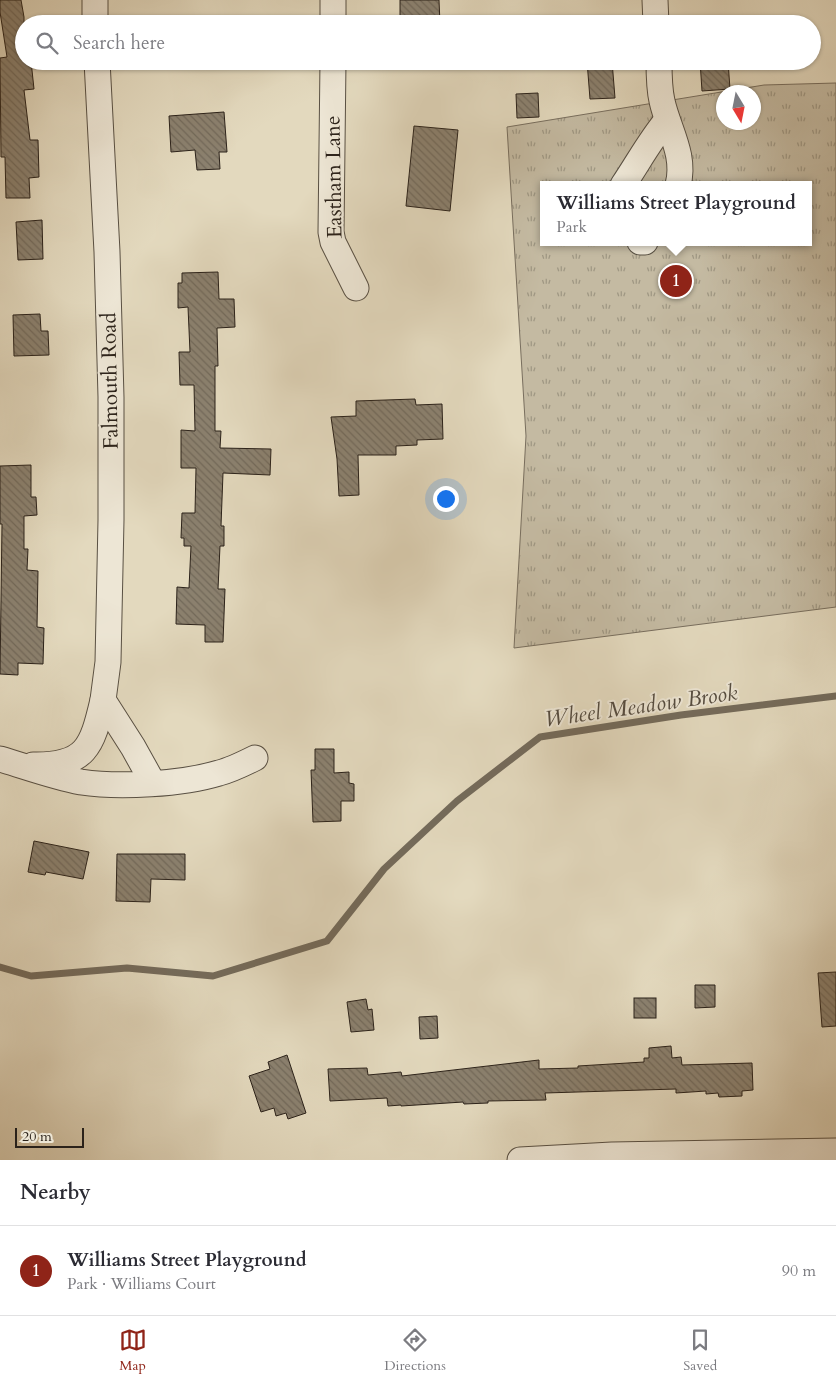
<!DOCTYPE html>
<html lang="en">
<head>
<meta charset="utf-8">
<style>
	body { margin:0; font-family:Cardo,serif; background:#f2f2f3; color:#2b2b33 }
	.compass { position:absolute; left:716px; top:85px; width:45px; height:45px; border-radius:50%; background:#fff; box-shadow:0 1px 4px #0004; rotate:170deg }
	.scale { position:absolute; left:15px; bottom:12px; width:69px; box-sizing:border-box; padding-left:5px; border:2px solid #2b221a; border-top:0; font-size:14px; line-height:18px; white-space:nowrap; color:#2b221a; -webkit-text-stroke:4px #ede6d5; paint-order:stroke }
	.you { position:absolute; left:445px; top:498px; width:18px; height:18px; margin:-12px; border:4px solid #fff; border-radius:50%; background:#1a73e8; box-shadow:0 0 0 8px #1a73e833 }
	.badge { display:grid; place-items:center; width:32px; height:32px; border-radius:50%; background:#8f2418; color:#fff; font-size:16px; font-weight:700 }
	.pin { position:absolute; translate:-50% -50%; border:2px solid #fff; box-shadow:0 1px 5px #0006 }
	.popup { position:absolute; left:540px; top:181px; width:272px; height:65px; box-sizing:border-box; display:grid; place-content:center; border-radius:0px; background:#fff; filter:drop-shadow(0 1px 4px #0005); font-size:16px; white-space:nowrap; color:#7c7c81 }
	.popup b { font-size:19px; color:#2b2b33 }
	.popup::after { content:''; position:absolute; left:50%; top:100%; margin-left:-10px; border:10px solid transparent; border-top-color:#fff }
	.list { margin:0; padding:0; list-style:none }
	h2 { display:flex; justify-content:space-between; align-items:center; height:65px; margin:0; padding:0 20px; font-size:21px }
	h2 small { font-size:16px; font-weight:400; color:#7c7c81 }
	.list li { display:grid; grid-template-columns:32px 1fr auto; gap:15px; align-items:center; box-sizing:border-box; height:90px; padding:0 20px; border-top:1px solid #e1e1e2 }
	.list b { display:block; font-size:19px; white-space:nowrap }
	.list p { margin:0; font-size:16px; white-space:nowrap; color:#7c7c81 }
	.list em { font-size:16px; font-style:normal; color:#7c7c81 }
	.icon { flex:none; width:28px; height:28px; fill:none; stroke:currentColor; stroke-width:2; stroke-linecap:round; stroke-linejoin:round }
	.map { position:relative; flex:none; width:836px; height:1160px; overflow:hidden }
	.search { position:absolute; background:#fff; box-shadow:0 1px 4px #0004; left:15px; right:15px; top:15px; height:55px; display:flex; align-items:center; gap:12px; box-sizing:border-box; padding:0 18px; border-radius:28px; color:#7c7c81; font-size:19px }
	.sheet { height:155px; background:#fff }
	nav { display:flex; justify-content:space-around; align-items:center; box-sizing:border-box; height:70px; border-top:1px solid #e1e1e2; background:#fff; font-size:14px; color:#7c7c81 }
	nav a { display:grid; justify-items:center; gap:2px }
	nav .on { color:#8f2418 }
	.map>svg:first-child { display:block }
</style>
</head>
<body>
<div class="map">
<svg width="836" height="1160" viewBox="0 0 836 1160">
	<defs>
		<pattern id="park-tufts" width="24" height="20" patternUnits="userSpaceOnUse" patternTransform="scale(1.25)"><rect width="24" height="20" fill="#c4baa2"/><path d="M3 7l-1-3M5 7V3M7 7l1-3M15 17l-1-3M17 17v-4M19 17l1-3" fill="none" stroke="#9f9783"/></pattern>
		<pattern id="building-back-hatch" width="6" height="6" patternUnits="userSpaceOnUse" patternTransform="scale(1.25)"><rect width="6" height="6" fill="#8b816f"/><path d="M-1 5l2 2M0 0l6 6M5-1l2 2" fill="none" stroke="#72695a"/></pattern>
	</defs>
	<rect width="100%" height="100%" fill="#e3d9be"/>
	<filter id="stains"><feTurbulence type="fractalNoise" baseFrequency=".004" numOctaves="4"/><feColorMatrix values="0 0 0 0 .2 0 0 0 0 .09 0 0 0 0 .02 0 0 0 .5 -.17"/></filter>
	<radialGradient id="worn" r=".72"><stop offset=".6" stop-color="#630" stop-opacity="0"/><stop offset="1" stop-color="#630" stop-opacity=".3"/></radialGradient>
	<path fill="url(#park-tufts)" stroke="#786e5e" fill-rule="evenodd" d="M836,83V607L514,648L526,436L507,127L764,85ZM724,92H754V122H724ZM544,185H808V242H544Z"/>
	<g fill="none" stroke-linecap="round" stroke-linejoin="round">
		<path stroke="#746b5b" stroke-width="7" d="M0,967L31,976L127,968L213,976L327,941L384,869L457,801L540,737L681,715L836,696"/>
	</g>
	<g fill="url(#building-back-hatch)" stroke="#2b221a">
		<path d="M0,0H21L24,17V61H31L34,89L24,90L30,140H38L39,177L29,178L30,198H6L5,157H1L0,58L7,57L0,12Z"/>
		<path d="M400,0H439L440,24H400Z"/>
		<path d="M587,61H612L615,98L590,99Z"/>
		<path d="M700,61H728L730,89L702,91Z"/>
		<path d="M538,93L539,117L517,118L516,94Z"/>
		<path d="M224,112L227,152H219L220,169L197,170L195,150L171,152L169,116Z"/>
		<path d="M414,126L458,130L450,211L406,206Z"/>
		<path d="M42,220L43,259L18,260L16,222Z"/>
		<path d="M218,272L219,299H234L235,327L217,328L218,366H215V431H221L220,448L271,449L270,475L223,473L221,526H224V546H220L218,589H225L223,642H205V625L176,624L177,587L189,588L191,546H184V538H181L182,513H195L196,468H181V430L195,431L194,385H180L179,352H190L188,307L178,308V283H182V273Z"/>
		<path d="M40,314L41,331H48L49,355L14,356L13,315Z"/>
		<path d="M415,399L416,405L442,404L443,439L417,440V445L396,446V455H358L359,495L339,496L337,459L331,417L356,416V401Z"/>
		<path d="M31,465V497H36L37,515L24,516V549H28L27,570L38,571L37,627L44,628L43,664L18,663V675L0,674L2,524H0V466Z"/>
		<path d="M315,749H334V773L349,772V783L354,784V801H341V821L313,822L311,770H315Z"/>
		<path d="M34,841L89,852L83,879L46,872L45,875L28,872Z"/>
		<path d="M117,854H185V880L151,879L150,902L116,901Z"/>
		<path d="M836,972V1026L822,1027L818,973Z"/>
		<path d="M695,985H715V1007L695,1008Z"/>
		<rect x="634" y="998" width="22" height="20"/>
		<path d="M366,999L368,1010L372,1009L374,1030L351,1032L347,1002Z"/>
		<path d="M437,1016L438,1038L420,1039L419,1017Z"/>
		<path d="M671,1046L672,1058L681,1057L682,1065L752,1063L753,1090L742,1091V1096L719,1097L718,1093L706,1094V1091L676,1093V1089L545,1093L546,1100L488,1101V1103L464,1104L463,1102L401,1106V1105L388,1106L387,1098L330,1101L328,1069L367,1068L368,1075L401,1072L402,1076L539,1060V1069L578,1068V1066L644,1062V1058H649V1048Z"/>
		<path d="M287,1055L306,1113L288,1119L286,1113L276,1116L274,1108L261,1112L249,1076L270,1069L268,1062Z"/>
	</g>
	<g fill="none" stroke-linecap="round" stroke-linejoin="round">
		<g stroke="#595043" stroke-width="27">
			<g id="minor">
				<path d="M95,0V24"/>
				<path d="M655,0L656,24"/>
				<path d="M333,24V0"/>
				<path d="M97,61L107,252L111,397V520L108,662L103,700L133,747L153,783"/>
				<path d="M333,61L331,232L333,242L356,288"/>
				<path d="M659,61C659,74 659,88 662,101C668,129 686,155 678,185"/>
				<path d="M623,185C638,163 650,140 667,120"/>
				<path d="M640,242H645"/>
				<path d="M0,759C27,767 54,777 81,782C120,788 182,784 219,773C231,770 243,764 255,758"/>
				<path d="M33,765C86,766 92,747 103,700"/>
				<path d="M520,1160L612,1155L836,1151"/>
			</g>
		</g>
		<use href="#minor" stroke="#ede6d5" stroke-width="25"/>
	</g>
	<g text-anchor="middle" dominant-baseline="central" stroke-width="4" stroke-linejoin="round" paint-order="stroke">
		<g font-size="21" fill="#2b221a" stroke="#ede6d5">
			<text transform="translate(334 177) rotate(-91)">Eastham Lane</text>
			<text transform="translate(110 381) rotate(-91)">Falmouth Road</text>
		</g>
		<g font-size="22" font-style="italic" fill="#554c40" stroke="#ede6d5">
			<text transform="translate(641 706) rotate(-8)">Wheel Meadow Brook</text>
		</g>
	</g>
	<rect width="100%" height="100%" filter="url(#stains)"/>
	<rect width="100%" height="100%" fill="url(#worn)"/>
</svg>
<svg class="compass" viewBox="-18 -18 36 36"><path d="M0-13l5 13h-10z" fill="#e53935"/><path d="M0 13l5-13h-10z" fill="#7c7c81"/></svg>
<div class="scale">20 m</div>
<div class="you"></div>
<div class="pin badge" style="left:676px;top:281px">1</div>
<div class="popup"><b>Williams Street Playground</b>Park</div>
<div class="search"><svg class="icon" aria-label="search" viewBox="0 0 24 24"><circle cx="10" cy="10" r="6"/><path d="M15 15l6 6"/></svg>Search here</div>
</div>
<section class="sheet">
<h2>Nearby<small></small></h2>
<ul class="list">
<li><span class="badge">1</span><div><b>Williams Street Playground</b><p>Park · Williams Court</p></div><em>90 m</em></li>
</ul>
</section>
<nav>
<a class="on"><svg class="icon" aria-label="map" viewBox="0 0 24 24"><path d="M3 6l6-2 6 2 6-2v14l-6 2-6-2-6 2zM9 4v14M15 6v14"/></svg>Map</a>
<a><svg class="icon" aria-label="directions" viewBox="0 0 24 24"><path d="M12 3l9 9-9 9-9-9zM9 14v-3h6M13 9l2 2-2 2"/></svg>Directions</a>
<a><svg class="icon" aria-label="saved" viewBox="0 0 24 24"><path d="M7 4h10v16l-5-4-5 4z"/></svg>Saved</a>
</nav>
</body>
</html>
